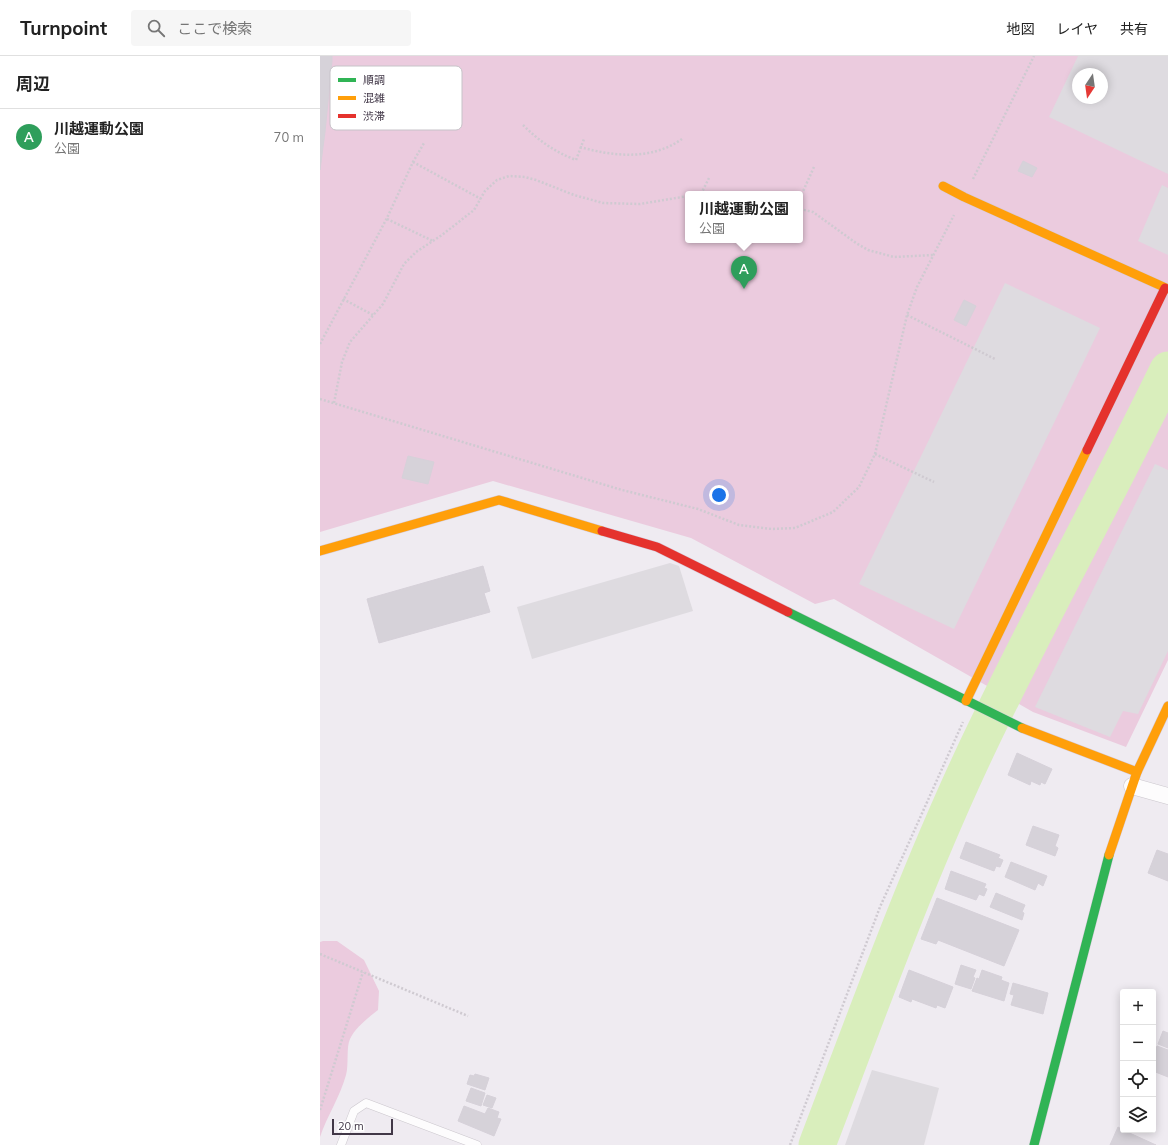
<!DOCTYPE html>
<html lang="ja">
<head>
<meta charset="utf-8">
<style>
	body { margin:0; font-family:Mulish,"Noto Sans JP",sans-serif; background:#f6f6f6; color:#222 }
	.controls { position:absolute; right:12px; bottom:12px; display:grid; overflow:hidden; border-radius:4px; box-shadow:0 2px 10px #0003 }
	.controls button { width:36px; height:36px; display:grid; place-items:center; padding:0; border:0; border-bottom:1px solid #e0e0e0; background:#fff; color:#222; font:20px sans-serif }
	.compass { position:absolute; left:752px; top:12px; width:36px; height:36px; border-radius:50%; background:#fff; box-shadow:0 2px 10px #0003; rotate:193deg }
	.scale { position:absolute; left:12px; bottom:10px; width:61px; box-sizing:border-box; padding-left:4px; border:2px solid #413747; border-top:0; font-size:11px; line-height:14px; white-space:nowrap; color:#413747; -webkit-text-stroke:3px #fff; paint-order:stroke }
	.you { position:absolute; left:399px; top:439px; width:14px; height:14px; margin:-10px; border:3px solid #fff; border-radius:50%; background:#1a73e8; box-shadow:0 0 0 6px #1a73e833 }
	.badge { display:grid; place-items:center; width:26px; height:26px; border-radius:50%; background:#7c3aed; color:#fff; font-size:13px; font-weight:700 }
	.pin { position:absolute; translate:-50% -33px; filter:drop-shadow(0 1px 2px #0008) }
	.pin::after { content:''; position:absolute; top:21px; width:14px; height:12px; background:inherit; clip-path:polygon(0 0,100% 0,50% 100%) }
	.popup { position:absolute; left:365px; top:135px; width:118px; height:52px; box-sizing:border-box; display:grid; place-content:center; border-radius:4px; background:#fff; filter:drop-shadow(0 1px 3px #0005); font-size:13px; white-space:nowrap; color:#767676 }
	.popup b { font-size:15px; color:#222 }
	.popup::after { content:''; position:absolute; left:50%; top:100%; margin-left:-8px; border:8px solid transparent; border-top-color:#fff }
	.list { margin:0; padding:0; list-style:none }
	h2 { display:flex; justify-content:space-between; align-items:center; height:52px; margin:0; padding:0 16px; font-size:17px }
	h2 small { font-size:13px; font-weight:400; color:#767676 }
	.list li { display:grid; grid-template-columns:26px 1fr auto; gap:12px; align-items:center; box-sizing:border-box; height:56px; padding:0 16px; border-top:1px solid #e0e0e0 }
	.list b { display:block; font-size:15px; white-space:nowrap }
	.list p { margin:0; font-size:13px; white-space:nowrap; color:#767676 }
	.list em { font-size:13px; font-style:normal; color:#767676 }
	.icon { flex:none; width:22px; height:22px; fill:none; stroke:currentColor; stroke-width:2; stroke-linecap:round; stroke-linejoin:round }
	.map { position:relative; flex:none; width:848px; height:1089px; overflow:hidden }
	header { display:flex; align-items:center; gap:24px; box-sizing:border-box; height:56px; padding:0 20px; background:#fff; border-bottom:1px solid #e0e0e0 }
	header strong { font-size:19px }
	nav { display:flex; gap:22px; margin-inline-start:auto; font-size:14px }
	.search { width:280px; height:36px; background:#f6f6f6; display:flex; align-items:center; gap:10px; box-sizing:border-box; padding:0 14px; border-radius:4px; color:#767676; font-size:15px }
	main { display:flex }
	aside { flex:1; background:#fff }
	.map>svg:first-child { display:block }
</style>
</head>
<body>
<header>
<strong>Turnpoint</strong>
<div class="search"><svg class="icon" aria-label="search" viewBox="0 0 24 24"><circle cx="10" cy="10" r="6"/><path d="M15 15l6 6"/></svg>ここで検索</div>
<nav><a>地図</a><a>レイヤ</a><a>共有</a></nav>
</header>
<main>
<aside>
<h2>周辺<small></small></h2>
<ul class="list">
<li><span class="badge" style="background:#2e9e5b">A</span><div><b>川越運動公園</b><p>公園</p></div><em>70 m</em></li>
</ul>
</aside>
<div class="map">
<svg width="848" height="1089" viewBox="0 0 848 1089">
	<rect width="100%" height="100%" fill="#efebf1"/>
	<g fill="#ebcbde" fill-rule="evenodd">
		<path d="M0,0H848V604L806,691L713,656L514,543L495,548L371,482L173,425L0,476ZM758,18H782V42H758ZM368,138H480V184H368Z"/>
		<path d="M3,885H17L44,904L59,935L58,954C49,961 35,972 30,983C26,991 29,1009 26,1019C20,1041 7,1060 0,1081V886Z"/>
	</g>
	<g fill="#dedbe0" fill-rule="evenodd">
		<path d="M758,0H848V118L729,61ZM758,18H782V42H758Z"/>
		<path d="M842,129L848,132V199L818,185Z"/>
		<path d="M685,227L780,272L634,573L539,528Z"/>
		<path d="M835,408L848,414V595L818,658L803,655L790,681L715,651Z"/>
		<path d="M350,507L359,510L373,555L212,603L197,551Z"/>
		<path d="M552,1014L619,1032L604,1089H525Z"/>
	</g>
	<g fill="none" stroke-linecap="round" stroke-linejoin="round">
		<path stroke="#d9eebc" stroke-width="37" d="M497,1089C546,961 592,832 650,707C712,574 784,446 848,314"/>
	</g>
	<g fill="#d6d2d9" stroke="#d6d1d9">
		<path d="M0,0H12V5L5,76L0,114Z"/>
		<path d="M703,105L717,112L712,121L698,115Z"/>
		<path d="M644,244L656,250L646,270L634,264Z"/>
		<path d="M88,400L114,406L108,428L82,422Z"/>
		<path d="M163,510L170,535L164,537L170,556L59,587L47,543Z"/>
		<path d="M697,697L732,713L725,728L721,726L720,729L711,725L710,729L688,719Z"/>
		<path d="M713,770L739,779L735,790L738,792L735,800L706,789Z"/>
		<path d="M646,786L680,799L678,802L683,804L680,811L676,810L674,815L640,802Z"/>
		<path d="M837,794L848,798V825L828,817Z"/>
		<path d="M691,806L727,820L723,830L718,827L715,834L685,821Z"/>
		<path d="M631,815L666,828L664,832L667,833L664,840L659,838L656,844L625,833Z"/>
		<path d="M676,837L705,849L702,856L704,857L702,864L670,851Z"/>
		<path d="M617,842L699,874L684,910L618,884L616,888L601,883Z"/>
		<path d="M641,909L656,914L653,921L655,922L651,933L635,928Z"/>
		<path d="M589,914L633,931L625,952L617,949L616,952L592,943L591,946L579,941Z"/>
		<path d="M662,914L682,921L681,924L689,927L684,945L652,935L657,922L659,923Z"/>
		<path d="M693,927L728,937L723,958L691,949L694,939L690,938Z"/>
		<path d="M843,975L848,977V992L838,988Z"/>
		<path d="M837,990L848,994V1021L833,1015V1001Z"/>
		<path d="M155,1018L169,1022L165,1034L147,1028L150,1019L154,1020Z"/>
		<path d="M151,1032L165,1037L161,1050L146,1045Z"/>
		<path d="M167,1039L176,1042L172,1052L163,1049Z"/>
		<path d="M144,1050L165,1058L168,1052L179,1056L177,1062L181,1063L174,1080L138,1065Z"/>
		<path d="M798,1071L803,1074L836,1089H790Z"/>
	</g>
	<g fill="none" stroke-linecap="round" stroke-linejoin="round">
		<g stroke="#cbc7cd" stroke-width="9">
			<path id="lane" d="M21,1089L34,1055L46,1047L157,1089"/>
		</g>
		<g stroke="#cbc7cd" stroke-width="17">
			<path id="street" d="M812,730L848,740"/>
		</g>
		<g stroke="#d5cad9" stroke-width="10">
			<g id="fast">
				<path d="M468,556L702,672"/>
				<path d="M714,1089L789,799"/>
			</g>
		</g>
		<g stroke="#d5cad9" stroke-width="10">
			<g id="slow">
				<path d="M623,130L644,141L848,233"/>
				<path d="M0,495L179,444L282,475"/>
				<path d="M646,645L767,394"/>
				<path d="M702,672L817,716"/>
				<path d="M789,799L817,716L848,650"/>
			</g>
		</g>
		<g stroke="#d5cad9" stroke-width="10">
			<g id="jam">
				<path d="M767,394L845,232"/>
				<path d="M282,475L337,491L468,556"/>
			</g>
		</g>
		<g stroke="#cfcad1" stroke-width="2.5" stroke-dasharray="2 2" stroke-linecap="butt">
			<path d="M203,69C219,85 235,96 256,104L264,83"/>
			<path d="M260,91C295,101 332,104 362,83"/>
			<path d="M93,106L161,143"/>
			<path d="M653,123L714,0"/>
			<path d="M381,138L389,122"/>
			<path d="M480,142L494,111"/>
			<path d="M480,153L493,156L536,187L548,194L574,201L613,199"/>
			<path d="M67,163L113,185"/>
			<path d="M367,167L368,164"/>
			<path d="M23,243L53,259"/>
			<path d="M587,259L675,303"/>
			<path d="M0,288L67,162L93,106L104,87"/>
			<path d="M0,343L302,434L378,453L419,469L452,473L475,472L513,456L539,431L555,398L587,259L597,231L634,159"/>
			<path d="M14,347L22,306L30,286L63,248L84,208L96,196L122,179L154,154L165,135L177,124L189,120L205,121L216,124L254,139L283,147L320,148L368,140"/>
			<path d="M555,398L614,426"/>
			<path d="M0,898L148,960"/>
			<path d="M0,1054L43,916"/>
			<path d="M470,1089L560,851L643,666"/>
		</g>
		<use href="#lane" stroke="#fdfcfd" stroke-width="8"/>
		<use href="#street" stroke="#fdfcfd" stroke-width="16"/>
		<use href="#fast" stroke="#30b455" stroke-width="9"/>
		<use href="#slow" stroke="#ff9f0a" stroke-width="9"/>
		<use href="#jam" stroke="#e5322d" stroke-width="9"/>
	</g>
	<rect x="10" y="10" width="132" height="64" rx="6" fill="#fff" stroke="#c6c3c8" stroke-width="1"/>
	<rect x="18" y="22" width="18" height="4" fill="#30b455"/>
	<rect x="18" y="40" width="18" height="4" fill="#ff9f0a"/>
	<rect x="18" y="58" width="18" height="4" fill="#e5322d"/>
	<g font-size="11" fill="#413747">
		<text x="43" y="28">順調</text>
		<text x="43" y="46">混雑</text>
		<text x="43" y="64">渋滞</text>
	</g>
</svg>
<div class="controls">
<button>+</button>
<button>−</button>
<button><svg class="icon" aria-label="locate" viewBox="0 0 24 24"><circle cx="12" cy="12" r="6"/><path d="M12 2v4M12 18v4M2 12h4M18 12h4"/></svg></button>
<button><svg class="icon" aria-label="layers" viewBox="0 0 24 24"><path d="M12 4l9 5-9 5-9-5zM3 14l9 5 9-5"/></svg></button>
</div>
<svg class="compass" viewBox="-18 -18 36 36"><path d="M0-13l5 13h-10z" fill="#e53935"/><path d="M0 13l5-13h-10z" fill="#767676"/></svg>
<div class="scale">20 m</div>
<div class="you"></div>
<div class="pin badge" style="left:424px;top:233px;background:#2e9e5b">A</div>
<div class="popup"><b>川越運動公園</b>公園</div>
</div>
</main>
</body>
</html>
